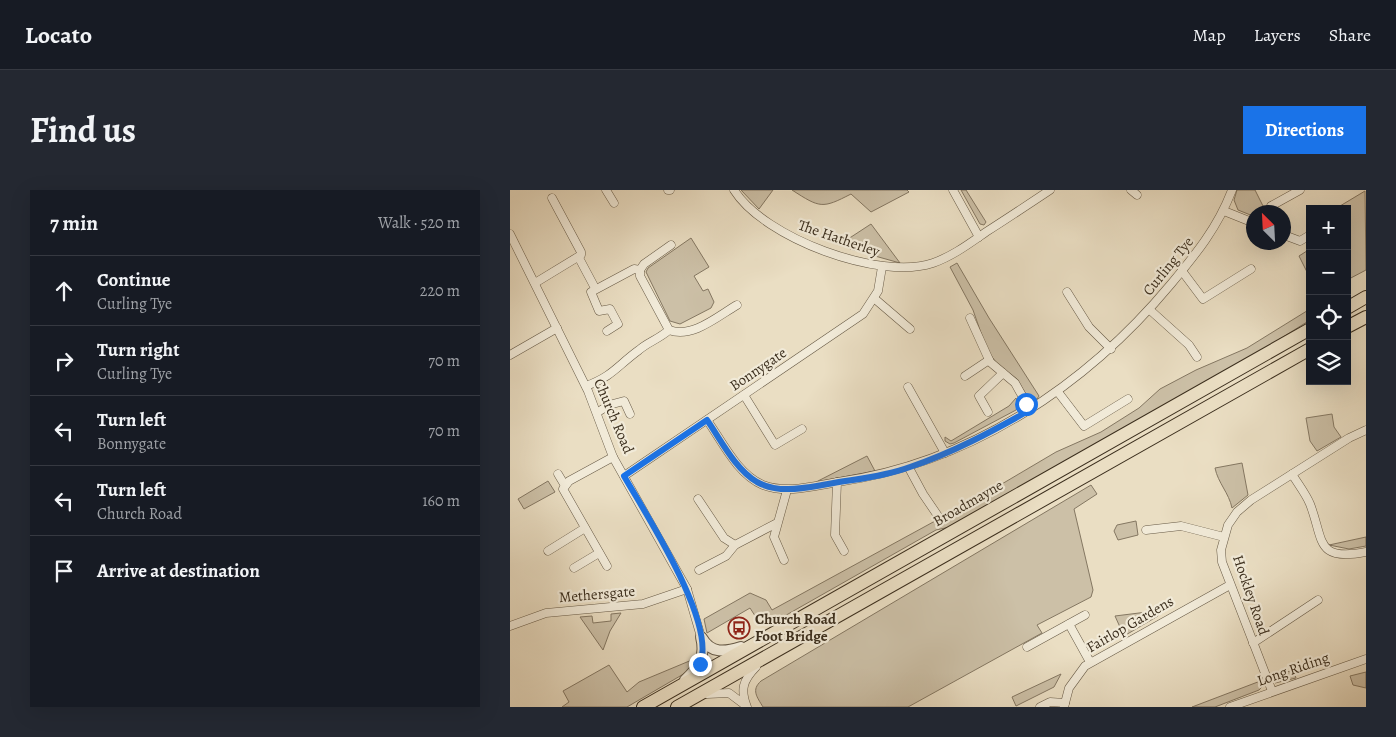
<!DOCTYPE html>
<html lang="en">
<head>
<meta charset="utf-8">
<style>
	body { margin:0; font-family:Alegreya,serif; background:#242831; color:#f1f3f6 }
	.controls { position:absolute; right:15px; top:15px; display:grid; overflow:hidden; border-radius:0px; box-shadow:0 5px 20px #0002 }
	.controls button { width:45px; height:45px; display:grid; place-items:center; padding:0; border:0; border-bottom:1px solid #363941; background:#171b24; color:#f1f3f6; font:25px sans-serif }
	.compass { position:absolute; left:736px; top:15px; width:45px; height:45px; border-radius:50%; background:#171b24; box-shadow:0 5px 20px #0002; rotate:336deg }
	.stop { position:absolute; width:15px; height:15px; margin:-11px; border:4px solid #1a73e8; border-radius:50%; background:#fff }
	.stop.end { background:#1a73e8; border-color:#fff; box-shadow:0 1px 5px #0008 }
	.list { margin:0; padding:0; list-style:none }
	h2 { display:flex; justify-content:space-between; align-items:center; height:65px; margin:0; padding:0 20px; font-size:21px }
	h2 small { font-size:16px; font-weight:400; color:#9ea1a6 }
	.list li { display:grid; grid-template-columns:32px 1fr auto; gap:15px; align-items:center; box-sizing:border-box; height:70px; padding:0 20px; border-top:1px solid #363941 }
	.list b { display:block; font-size:19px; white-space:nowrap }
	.list p { margin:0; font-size:16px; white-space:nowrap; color:#9ea1a6 }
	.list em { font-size:16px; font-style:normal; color:#9ea1a6 }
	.icon { flex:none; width:28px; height:28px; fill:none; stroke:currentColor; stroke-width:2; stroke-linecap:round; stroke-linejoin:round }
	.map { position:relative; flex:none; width:856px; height:517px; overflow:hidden; border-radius:0px }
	header { display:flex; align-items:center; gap:30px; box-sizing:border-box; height:70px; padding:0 25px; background:#171b24; border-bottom:1px solid #363941 }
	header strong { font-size:24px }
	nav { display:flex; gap:28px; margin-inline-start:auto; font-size:18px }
	.intro { display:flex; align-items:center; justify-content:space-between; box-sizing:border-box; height:120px; padding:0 30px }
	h1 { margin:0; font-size:35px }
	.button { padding:12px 22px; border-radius:0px; background:#1a73e8; color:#fff; font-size:18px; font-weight:700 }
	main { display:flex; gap:30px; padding:0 30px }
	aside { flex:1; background:#171b24; border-radius:0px; box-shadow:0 5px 20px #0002 }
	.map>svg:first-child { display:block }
</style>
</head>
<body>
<header>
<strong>Locato</strong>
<nav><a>Map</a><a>Layers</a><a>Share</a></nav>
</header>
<div class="intro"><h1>Find us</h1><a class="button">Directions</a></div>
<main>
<aside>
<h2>7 min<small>Walk · 520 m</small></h2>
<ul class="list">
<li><svg class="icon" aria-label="ahead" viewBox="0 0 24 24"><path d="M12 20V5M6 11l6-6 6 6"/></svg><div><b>Continue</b><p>Curling Tye</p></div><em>220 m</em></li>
<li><svg class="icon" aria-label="right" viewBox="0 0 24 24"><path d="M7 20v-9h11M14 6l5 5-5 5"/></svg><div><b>Turn right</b><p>Curling Tye</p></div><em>70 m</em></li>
<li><svg class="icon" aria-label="left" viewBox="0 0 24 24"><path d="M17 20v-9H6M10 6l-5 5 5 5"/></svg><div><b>Turn left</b><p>Bonnygate</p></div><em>70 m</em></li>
<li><svg class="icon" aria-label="left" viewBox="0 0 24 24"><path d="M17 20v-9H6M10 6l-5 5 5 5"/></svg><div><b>Turn left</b><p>Church Road</p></div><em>160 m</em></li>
<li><svg class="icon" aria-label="arrive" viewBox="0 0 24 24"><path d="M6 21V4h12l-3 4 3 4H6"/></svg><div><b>Arrive at destination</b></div></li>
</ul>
</aside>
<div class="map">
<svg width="856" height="517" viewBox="0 0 856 517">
	<rect width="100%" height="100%" fill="#eadec3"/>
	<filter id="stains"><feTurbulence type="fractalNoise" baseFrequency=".004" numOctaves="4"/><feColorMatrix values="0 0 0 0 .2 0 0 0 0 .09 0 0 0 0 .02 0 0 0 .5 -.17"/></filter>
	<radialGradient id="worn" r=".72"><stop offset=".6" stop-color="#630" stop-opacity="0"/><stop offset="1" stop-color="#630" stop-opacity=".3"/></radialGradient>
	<g fill="#ccc0a7" stroke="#847762">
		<path d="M231,0H263L249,19Z"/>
		<path d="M282,0H397L399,2L361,22L341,4C312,19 310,18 282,0Z"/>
		<path d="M451,0H456L476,32L474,35L470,34Z"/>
		<path d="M727,0H745L753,16L751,22H744L743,26L728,20L724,10Z"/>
		<path d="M855,1L856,80L837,90V19H825Z"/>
		<path d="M361,34L390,73L340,59L335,51Z"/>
		<path d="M181,48L199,77L184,86L193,101L198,99L204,112L201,118L170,134L160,131L136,82L138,78Z"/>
		<path d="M800,59V88L789,66Z"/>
		<path d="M447,73L479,128L529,206L527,209L518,208L507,189L488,175L477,160L463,120L440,77Z"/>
		<path d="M800,119V130L743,166L444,336L426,340L264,432L251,435L240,418L197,443L194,429L240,403L256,410L262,420L480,301L546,262L591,242L629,218L650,199L686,180L737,158Z"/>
		<path d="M506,208L509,216L506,220L444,253L440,254L435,251V247L441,251L499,216Z"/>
		<path d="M822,224L824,237L831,247L807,261L800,251L796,228Z"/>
		<path d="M357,266L365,281L306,292Z"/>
		<path d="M732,273L738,305L722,318C719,303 708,293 705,278Z"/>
		<path d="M38,291L45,302L14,319L8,309Z"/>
		<path d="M581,295L587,304L564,319L583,400L581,407L527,435L532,443L398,517H253C247,507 241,500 251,491Z"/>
		<path d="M626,331L628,345L608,350L604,341L607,335Z"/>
		<path d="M856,347V356L839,359L819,355Z"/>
		<path d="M645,421L648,426L614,446L605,426Z"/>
		<path d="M111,423L100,441L93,460L70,427L82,426L83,433L101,431V424Z"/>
		<path d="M189,467L177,482L117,517H52L59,512L53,501L99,475L117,502L129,492Z"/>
		<path d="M783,480L786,488L765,493L761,488Z"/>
		<path d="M856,482V498L843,495L840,486Z"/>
		<path d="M551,484L544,497L506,516L502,507Z"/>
		<path d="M753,490L754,495L749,500L705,517H682Z"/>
	</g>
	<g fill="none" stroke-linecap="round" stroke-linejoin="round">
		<g stroke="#675a46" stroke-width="9">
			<g id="minor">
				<path d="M96,0L104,13"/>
				<path d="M158,0H160"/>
				<path d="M224,0C254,48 370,91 423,73C443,66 460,53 476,42C498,28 519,14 540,0"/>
				<path d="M443,0L469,47"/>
				<path d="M621,0L627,5"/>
				<path d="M714,21L744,33"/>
				<path d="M758,22L761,16L790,0"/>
				<path d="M0,44L78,201L103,267L177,399L191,447"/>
				<path d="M774,45L790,51L800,45"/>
				<path d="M69,68L85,98"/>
				<path d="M130,80L134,74L161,55"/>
				<path d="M672,81L693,109L741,79"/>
				<path d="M25,93L71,65V62L42,8"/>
				<path d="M557,102L579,137L601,159"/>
				<path d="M365,109L400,139"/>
				<path d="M640,120L679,155L687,167"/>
				<path d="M460,128L480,172L505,193L520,220"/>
				<path d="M97,141L108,134L100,119L89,121L81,102L124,79L130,80V86L159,140C182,149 208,126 227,115"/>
				<path d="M0,165L47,138"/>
				<path d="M455,186L479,170"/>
				<path d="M76,196C103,186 107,176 129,160C138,152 149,149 159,140"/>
				<path d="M398,197L435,263"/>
				<path d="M548,202L574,236L618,209"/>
				<path d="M234,205L265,255L292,239"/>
				<path d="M88,222L99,215L114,211L120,224"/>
				<path d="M478,222L469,206L493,183"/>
				<path d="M197,230C212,251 227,284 253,295C277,304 303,296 328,292C460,273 576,196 661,94C686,64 708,37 722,0"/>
				<path d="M399,278L413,304L428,326"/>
				<path d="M48,284L54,294"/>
				<path d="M782,284C788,294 796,304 800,314C814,350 805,372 856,362"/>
				<path d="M114,286L353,124L368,101L372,77"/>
				<path d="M327,292L325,345L334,361"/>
				<path d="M188,309L214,348L225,355"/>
				<path d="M636,340L671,336L714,347"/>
				<path d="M38,361L75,338"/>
				<path d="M274,370L264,347L277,300"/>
				<path d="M97,376L53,299L59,291L103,267"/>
				<path d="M64,378L89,363"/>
				<path d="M189,380L216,366L225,355L267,333"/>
				<path d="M559,434L580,472"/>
				<path d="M0,436L36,423L133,414L177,399"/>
				<path d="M743,453L808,410"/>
				<path d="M517,457L575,425"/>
				<path d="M762,501L712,372L711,360L718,335L727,322L741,310L839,248L856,240"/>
				<path d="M197,504L219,503L235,515"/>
				<path d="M237,517C230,500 233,490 246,477"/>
				<path d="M530,517L540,512L555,513"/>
				<path d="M554,517L559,498L575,476L720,395"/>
				<path d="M720,517L856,469"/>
			</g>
		</g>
		<g stroke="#675a46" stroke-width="12">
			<g id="tertiary">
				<path d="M192,448C201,464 215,462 231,457"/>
				<path d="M175,490C189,477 196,466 191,447"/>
			</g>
		</g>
		<g stroke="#3b2e1d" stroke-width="14">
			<g id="primary">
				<path d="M837,118L856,107"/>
				<path d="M837,137L856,127"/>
				<path d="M133,517L800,139"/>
				<path d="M167,517L800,159"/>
			</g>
		</g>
		<use href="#minor" stroke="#f1ead8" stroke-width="8"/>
		<use href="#tertiary" stroke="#f1ead8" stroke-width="10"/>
		<use href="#primary" stroke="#eadec3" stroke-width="12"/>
	</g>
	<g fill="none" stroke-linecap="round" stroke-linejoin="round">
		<path stroke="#1a73e8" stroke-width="6" d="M190,474C207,433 135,323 114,286L197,230C211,250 225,279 247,292C269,304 294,298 318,294C345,289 373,287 400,277C442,263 481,242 520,220L516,214"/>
	</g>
	<defs>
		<g id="bus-ring" transform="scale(1.125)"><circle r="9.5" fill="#f1ead8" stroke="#8f2418" stroke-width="1.5"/><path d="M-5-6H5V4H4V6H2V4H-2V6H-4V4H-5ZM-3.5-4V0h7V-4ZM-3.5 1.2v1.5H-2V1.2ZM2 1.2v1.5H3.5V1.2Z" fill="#8f2418"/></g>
	</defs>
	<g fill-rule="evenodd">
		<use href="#bus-ring" x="229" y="438"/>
	</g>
	<g text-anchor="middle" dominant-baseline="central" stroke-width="4.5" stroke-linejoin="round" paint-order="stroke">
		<g font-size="15" fill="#3b2e1d" stroke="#f1ead8">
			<text transform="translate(329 48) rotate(19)">The Hatherley</text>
			<text transform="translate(658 76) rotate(-51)">Curling Tye</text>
			<text transform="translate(248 179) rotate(-34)">Bonnygate</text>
			<text transform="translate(104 226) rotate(67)">Church Road</text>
			<text transform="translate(458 313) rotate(-30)">Broadmayne</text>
			<text transform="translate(87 404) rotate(-5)">Methersgate</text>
			<text transform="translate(741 405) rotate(71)">Hockley Road</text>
			<text transform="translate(620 434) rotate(-30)">Fairlop Gardens</text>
			<text transform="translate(783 479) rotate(-19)">Long Riding</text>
		</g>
		<g font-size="15" font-weight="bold" fill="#3b2e1d" stroke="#f1ead8" text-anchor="start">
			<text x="245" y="429">Church Road<tspan x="245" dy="17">Foot Bridge</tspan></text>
		</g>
	</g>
	<rect width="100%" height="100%" filter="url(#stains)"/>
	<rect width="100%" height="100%" fill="url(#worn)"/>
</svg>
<div class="controls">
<button>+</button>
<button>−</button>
<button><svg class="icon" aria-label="locate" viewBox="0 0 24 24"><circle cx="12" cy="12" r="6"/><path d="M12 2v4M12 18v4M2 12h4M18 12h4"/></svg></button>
<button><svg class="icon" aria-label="layers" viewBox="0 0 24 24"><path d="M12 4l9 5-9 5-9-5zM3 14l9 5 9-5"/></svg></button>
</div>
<svg class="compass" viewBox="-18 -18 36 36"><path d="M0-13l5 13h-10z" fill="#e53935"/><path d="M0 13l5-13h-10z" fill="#9ea1a6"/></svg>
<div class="stop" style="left:516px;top:214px"></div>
<div class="stop end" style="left:190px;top:474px"></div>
</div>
</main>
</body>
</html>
